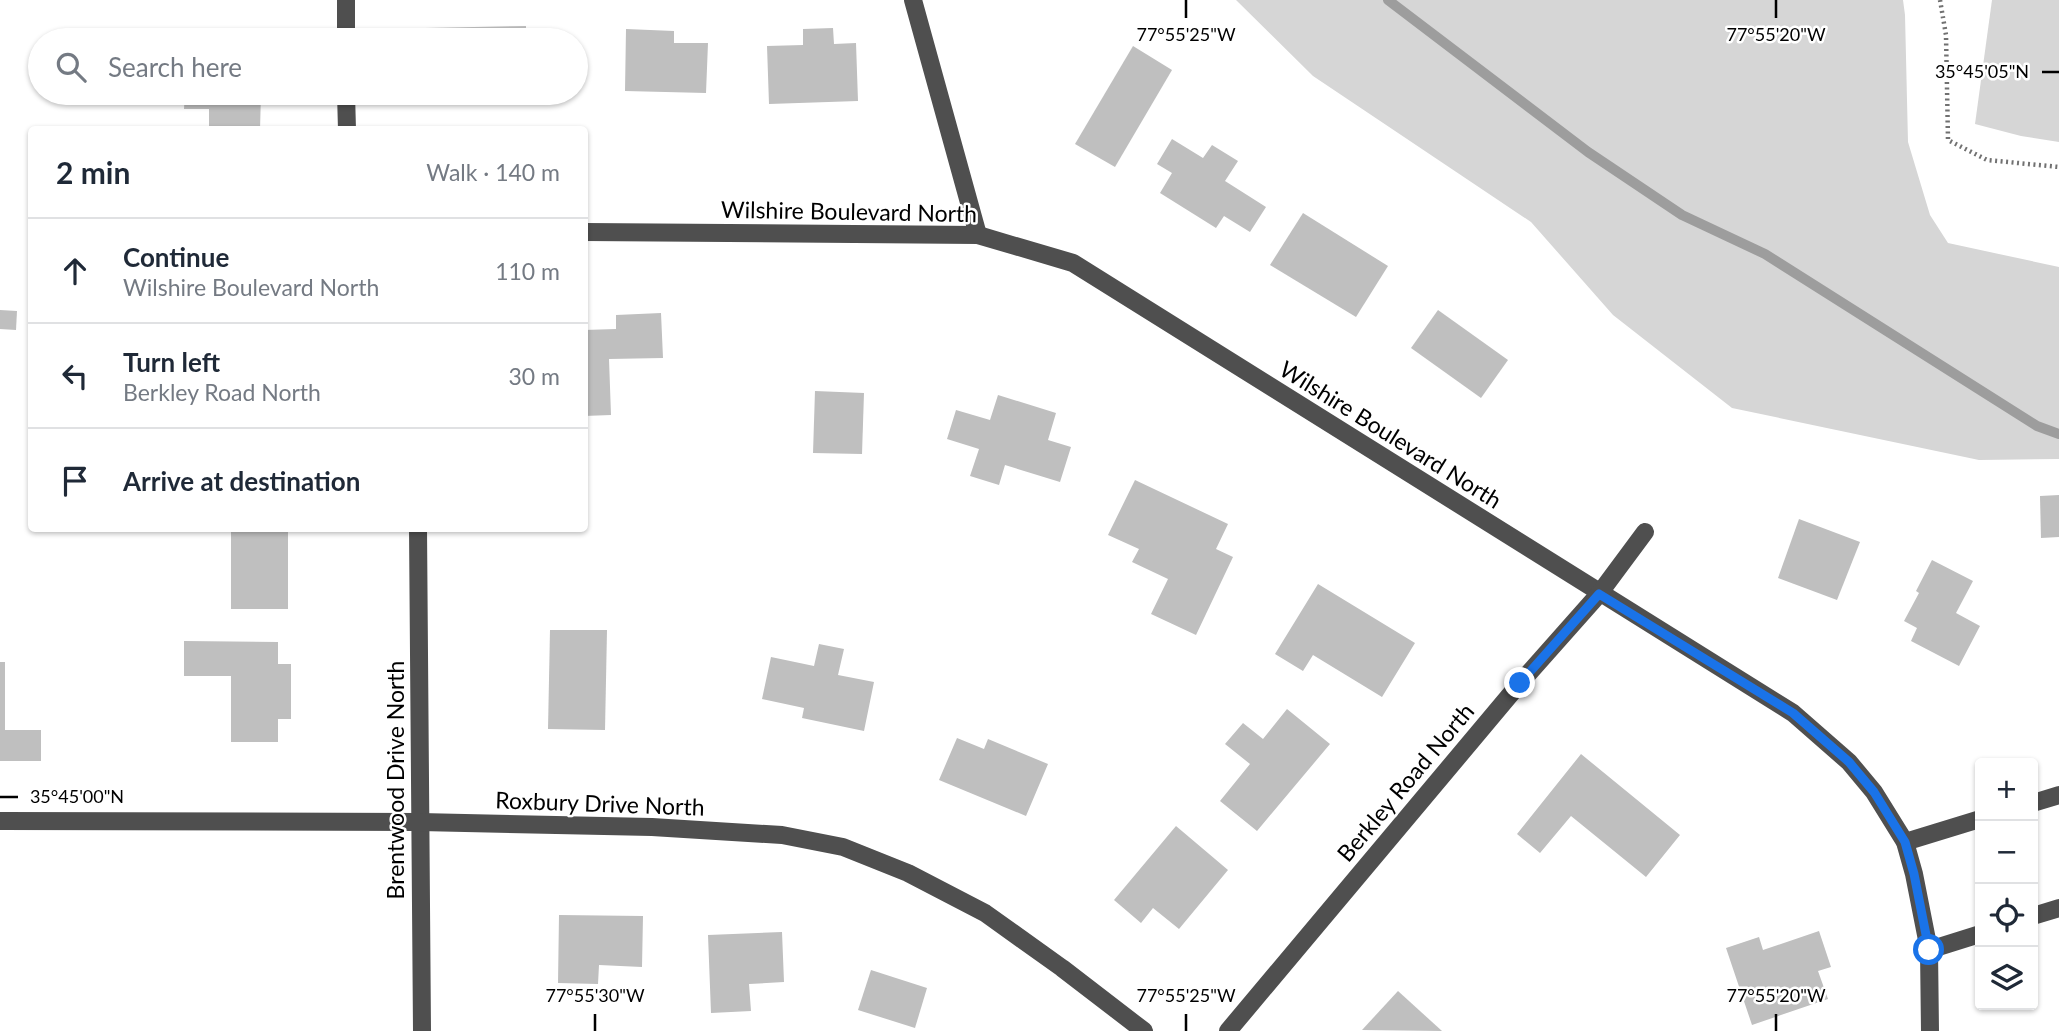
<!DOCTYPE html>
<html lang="en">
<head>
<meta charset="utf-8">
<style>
	body { margin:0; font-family:Lato,sans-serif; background:#f2f2f3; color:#1f2937 }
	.controls { position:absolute; right:21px; bottom:21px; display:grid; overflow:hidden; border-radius:7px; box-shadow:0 2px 5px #0004 }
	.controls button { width:63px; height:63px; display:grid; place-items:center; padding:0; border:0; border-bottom:2px solid #e0e1e3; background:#fff; color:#1f2937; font:35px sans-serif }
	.stop { position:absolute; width:21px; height:21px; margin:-16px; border:5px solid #1a73e8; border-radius:50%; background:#fff }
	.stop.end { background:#1a73e8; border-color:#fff; box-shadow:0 2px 7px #0008 }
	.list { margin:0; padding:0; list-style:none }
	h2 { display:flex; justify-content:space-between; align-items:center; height:91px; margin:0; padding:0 28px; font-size:30px }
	h2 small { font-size:23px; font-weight:400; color:#747a83 }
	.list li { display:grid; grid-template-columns:46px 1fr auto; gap:21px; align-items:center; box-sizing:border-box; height:105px; padding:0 28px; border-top:2px solid #e0e1e3 }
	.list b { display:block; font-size:26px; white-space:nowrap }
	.list p { margin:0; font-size:23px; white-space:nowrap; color:#747a83 }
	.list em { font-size:23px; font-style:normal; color:#747a83 }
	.icon { flex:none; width:38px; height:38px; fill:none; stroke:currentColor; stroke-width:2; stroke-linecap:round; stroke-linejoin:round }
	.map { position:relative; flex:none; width:2059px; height:1031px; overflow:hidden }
	.search { position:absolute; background:#fff; box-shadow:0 2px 5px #0004; left:28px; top:28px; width:560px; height:77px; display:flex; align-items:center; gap:18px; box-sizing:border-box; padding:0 24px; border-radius:38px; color:#747a83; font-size:26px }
	.panel { position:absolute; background:#fff; box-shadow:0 2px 5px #0004; left:28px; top:126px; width:560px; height:406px; border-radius:7px }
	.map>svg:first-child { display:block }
</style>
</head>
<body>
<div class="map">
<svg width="2059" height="1031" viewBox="0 0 2059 1031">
	<rect width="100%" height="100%" fill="#fff"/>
	<g fill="#d6d6d6">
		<path d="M1236,0H1903L1905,15L1908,142L1930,215L1948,243L2059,267V459L1979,460L1732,408L1613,315L1531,222L1313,76Z"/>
		<path d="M1992,0H2059V142L2021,136L1975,124Z"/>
	</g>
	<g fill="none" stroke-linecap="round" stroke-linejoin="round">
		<path stroke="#9d9d9d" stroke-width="10" d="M1388,0L1588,152L1682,215L1765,254L2037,426L2059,434"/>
	</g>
	<g fill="#bfbfbf">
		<path d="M526,26V40H425V28Z"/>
		<path d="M833,28L834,44L856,43L858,101L769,104L767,46L803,45V29Z"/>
		<path d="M626,29L674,31V43H708L706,93L625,91Z"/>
		<path d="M1133,46L1172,70L1115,167L1075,144Z"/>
		<path d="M185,93H261L260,130H209V109H184Z"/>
		<path d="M1172,139L1203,158L1212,145L1238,161L1225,181L1266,207L1250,232L1224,216L1216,228L1160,193L1172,173L1157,164Z"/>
		<path d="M1303,213L1388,266L1356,317L1270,265Z"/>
		<path d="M0,310L17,311L16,330L0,329Z"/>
		<path d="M1438,310L1508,360L1481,398L1411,348Z"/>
		<path d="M661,313L663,358L609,359L611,415L584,416V330L616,329V315Z"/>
		<path d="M815,391L864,393L862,454L813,453Z"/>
		<path d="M998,395L1056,413L1048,440L1071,447L1060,482L1005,465L999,485L970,476L979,449L947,439L956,410L990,420Z"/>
		<path d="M1135,480L1228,524L1216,549L1233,557L1196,635L1151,614L1168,579L1132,562L1139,549L1108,535Z"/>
		<path d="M2059,495V537L2041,538L2040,496Z"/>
		<path d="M1799,519L1860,542L1837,600L1778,578Z"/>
		<rect x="231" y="528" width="57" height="81"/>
		<path d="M1932,560L1973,581L1956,613L1980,626L1959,666L1911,641L1917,628L1904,621L1919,593L1916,591Z"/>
		<path d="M1318,584L1415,643L1382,697L1313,655L1303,671L1275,654Z"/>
		<path d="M550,630H607L605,730L548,729Z"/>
		<path d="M184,641L278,642V664H291V719H278V742H231V676H184Z"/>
		<path d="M819,644L844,649L838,675L874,682L864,731L802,718L804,708L762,699L771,657L814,666Z"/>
		<path d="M0,662H5V730H41V761H0Z"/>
		<path d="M1287,709L1330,744L1257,831L1220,801L1250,764L1225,744L1243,723L1263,739Z"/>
		<path d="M957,738L984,749L988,739L1048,764L1026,816L939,780Z"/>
		<path d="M1581,754L1680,835L1646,877L1571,816L1540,853L1517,834Z"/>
		<path d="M1176,826L1228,870L1179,929L1153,908L1141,923L1114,900Z"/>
		<path d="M559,915L643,916L642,967L599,965L598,984L558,983Z"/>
		<path d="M1819,931L1831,967L1818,971L1828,999L1752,1025L1726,948L1759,937L1763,950Z"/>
		<path d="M782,932L784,982L749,984L751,1011L711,1013L708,935Z"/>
		<path d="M871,970L927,988L915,1028L858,1010Z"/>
		<path d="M1398,991L1442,1031L1362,1030Z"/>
	</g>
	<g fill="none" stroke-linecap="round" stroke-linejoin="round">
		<path stroke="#717171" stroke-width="4.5" stroke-dasharray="2 3.5" stroke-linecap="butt" d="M1940,0L1946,35L1948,140L1987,160L2059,167"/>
		<g stroke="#4f4f4f" stroke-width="18">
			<path d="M913,0L978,235"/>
			<path d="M346,40V0"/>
			<path d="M346,93L347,130"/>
			<path d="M584,232L978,235L1073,263L1793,713L1849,762L1874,792L1905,842L1914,874L1929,950L1930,1031"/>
			<path d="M418,528L422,1031"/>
			<path d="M2033,803L2059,795"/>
			<path d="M0,821L420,822L652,827L782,835L843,847L908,873L985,913L1062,968L1144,1031"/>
			<path d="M1905,842L1980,819"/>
			<path d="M2033,916L2059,908"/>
			<path d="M1929,950L1980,934"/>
			<path d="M1228,1031L1520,683L1599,594L1645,532"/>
		</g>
	</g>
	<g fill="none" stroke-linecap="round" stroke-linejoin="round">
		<path stroke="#1a73e8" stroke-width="9" d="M1520,683L1599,594L1793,713L1849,762L1874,792L1905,842L1914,874L1929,950"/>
	</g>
	<path fill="none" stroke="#000" stroke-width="2.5" d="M1186,0V18M1776,0V18M2042,72H2059M0,797H18M595,1014V1031M1186,1014V1031M1776,1014V1031"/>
	<g text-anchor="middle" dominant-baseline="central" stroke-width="5" stroke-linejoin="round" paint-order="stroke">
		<g font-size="23" fill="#000" stroke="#fff">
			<text transform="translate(849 211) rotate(1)">Wilshire Boulevard North</text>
			<text transform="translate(1391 434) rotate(32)">Wilshire Boulevard North</text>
			<text transform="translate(395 780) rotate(-90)">Brentwood Drive North</text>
			<text transform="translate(1405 782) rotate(-50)">Berkley Road North</text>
			<text transform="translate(600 803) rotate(2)">Roxbury Drive North</text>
		</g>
	</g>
	<g font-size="18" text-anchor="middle" fill="#000" stroke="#fff" stroke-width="5" stroke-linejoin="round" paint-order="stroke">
		<text x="1186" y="41">77°55'25"W</text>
		<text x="1776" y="41">77°55'20"W</text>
		<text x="1982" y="78">35°45'05"N</text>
		<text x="77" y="803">35°45'00"N</text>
		<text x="595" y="1002">77°55'30"W</text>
		<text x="1186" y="1002">77°55'25"W</text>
		<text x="1776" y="1002">77°55'20"W</text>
	</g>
</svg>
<div class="controls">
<button>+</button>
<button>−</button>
<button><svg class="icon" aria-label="locate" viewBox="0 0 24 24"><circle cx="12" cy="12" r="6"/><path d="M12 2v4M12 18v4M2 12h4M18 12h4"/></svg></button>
<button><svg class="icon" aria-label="layers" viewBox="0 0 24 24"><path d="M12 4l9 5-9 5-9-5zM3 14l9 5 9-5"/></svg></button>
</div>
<div class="stop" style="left:1929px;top:950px"></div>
<div class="stop end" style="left:1520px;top:683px"></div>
<div class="search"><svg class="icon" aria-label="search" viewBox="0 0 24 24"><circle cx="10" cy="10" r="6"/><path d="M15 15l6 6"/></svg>Search here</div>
<section class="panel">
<h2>2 min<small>Walk · 140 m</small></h2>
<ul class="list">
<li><svg class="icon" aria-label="ahead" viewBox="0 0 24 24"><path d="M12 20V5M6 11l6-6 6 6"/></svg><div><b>Continue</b><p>Wilshire Boulevard North</p></div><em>110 m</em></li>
<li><svg class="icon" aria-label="left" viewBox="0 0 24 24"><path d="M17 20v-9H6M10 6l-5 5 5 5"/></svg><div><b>Turn left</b><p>Berkley Road North</p></div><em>30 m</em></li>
<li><svg class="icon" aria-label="arrive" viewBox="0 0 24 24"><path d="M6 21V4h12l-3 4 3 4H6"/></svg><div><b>Arrive at destination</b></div></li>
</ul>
</section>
</div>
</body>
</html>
